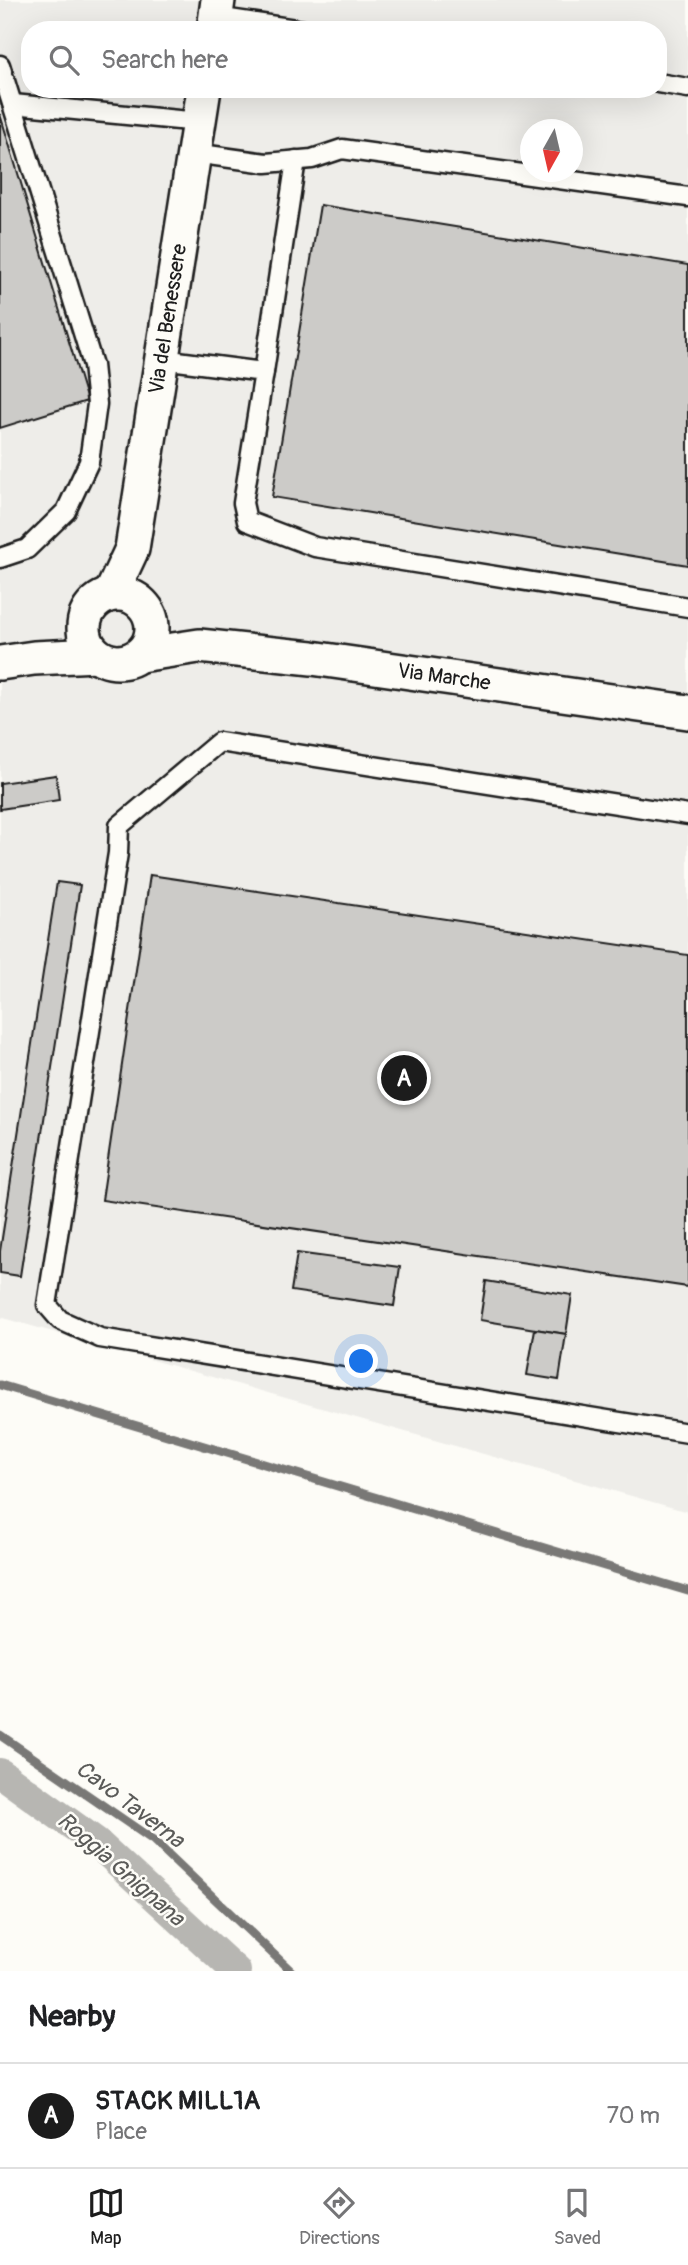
<!DOCTYPE html>
<html lang="en">
<head>
<meta charset="utf-8">
<style>
	body { margin:0; font-family:Pangolin,sans-serif; background:#f6f6f6; color:#202124 }
	.compass { position:absolute; left:520px; top:119px; width:63px; height:63px; border-radius:50%; background:#fff; box-shadow:0 7px 28px #0002; rotate:188deg }
	.you { position:absolute; left:362px; top:1362px; width:24px; height:24px; margin:-18px; border:5px solid #fff; border-radius:50%; background:#1a73e8; box-shadow:0 0 0 10px #1a73e833 }
	.badge { display:grid; place-items:center; width:46px; height:46px; border-radius:50%; background:#1c1c1c; color:#fff; font-size:23px; font-weight:700 }
	.pin { position:absolute; translate:-50% -50%; border:4px solid #fff; box-shadow:0 2px 7px #0006 }
	.list { margin:0; padding:0; list-style:none }
	h2 { display:flex; justify-content:space-between; align-items:center; height:91px; margin:0; padding:0 28px; font-size:30px }
	h2 small { font-size:23px; font-weight:400; color:#757577 }
	.list li { display:grid; grid-template-columns:46px 1fr auto; gap:21px; align-items:center; box-sizing:border-box; height:105px; padding:0 28px; border-top:2px solid #e0e0e0 }
	.list b { display:block; font-size:26px; white-space:nowrap }
	.list p { margin:0; font-size:23px; white-space:nowrap; color:#757577 }
	.list em { font-size:23px; font-style:normal; color:#757577 }
	.icon { flex:none; width:38px; height:38px; fill:none; stroke:currentColor; stroke-width:2; stroke-linecap:round; stroke-linejoin:round }
	.map { position:relative; flex:none; width:688px; height:1971px; overflow:hidden }
	.search { position:absolute; background:#fff; box-shadow:0 7px 28px #0002; left:21px; right:21px; top:21px; height:77px; display:flex; align-items:center; gap:18px; box-sizing:border-box; padding:0 24px; border-radius:28px; color:#757577; font-size:26px }
	.sheet { height:196px; background:#fff }
	nav { display:flex; justify-content:space-around; align-items:center; box-sizing:border-box; height:98px; border-top:2px solid #e0e0e0; background:#fff; font-size:19px; color:#757577 }
	nav a { display:grid; justify-items:center; gap:4px }
	nav .on { color:#1c1c1c }
	.map>svg:first-child { display:block }
</style>
</head>
<body>
<div class="map">
<svg width="688" height="1971" viewBox="0 0 688 1971">
	<rect width="100%" height="100%" fill="#fdfcf7"/>
	<filter id="ink" filterUnits="userSpaceOnUse"><feTurbulence type="fractalNoise" baseFrequency=".0143" numOctaves="2"/><feDisplacementMap in="SourceGraphic" scale="14" xChannelSelector="R" yChannelSelector="G"/><feConvolveMatrix kernelMatrix="1 2 1 2 8 2 1 2 1" color-interpolation-filters="sRGB"/></filter>
	<g filter="url(#ink)">
		<path fill="#eeede9" fill-rule="evenodd" d="M0,0H688V1512L0,1317ZM30,30H658V89H30ZM530,130H572V172H530Z"/>
		<g fill="none" stroke-linecap="round" stroke-linejoin="round">
			<g stroke="#797876" stroke-width="9">
				<path d="M0,1385L688,1591"/>
				<path d="M0,1735L153,1840L291,1971"/>
			</g>
			<path stroke="#b7b6b2" stroke-width="30" d="M0,1773L96,1842L236,1971"/>
		</g>
		<g fill="#cccbc8" stroke="#1c1c1c" stroke-width="2">
			<path d="M0,114L87,401L0,428Z"/>
			<path d="M320,205L688,265V565L272,497Z"/>
			<path d="M56,775L59,800L0,809V783Z"/>
			<path d="M150,875L688,955V1287L102,1200Z"/>
			<path d="M57,882L80,885L20,1276L0,1273V1251Z"/>
			<path d="M297,1253L400,1267L394,1306L291,1291Z"/>
			<path d="M486,1281L572,1295L566,1334L480,1320Z"/>
			<path d="M535,1329L566,1334L559,1380L527,1375Z"/>
		</g>
		<g fill="none" stroke-linecap="round" stroke-linejoin="round">
			<g stroke="#1c1c1c" stroke-width="23">
				<g id="service">
					<path d="M216,17L303,30"/>
					<path d="M0,65L93,365L97,404L89,462L66,511L27,549L0,558"/>
					<path d="M658,83L688,88"/>
					<path d="M13,104L199,122"/>
					<path d="M194,153L266,163L312,159L342,149L688,197"/>
					<path d="M162,359L264,372L243,503L247,521L315,547L688,607"/>
					<path d="M264,372L296,160"/>
					<path d="M688,815L219,742L119,826L118,853L47,1305L60,1320L100,1338L688,1433"/>
				</g>
			</g>
			<g stroke="#1c1c1c" stroke-width="38">
				<g id="minor">
					<path d="M214,30L218,0"/>
					<circle cx="118" cy="628" r="34"/>
					<path d="M111,594L132,549L204,89"/>
					<path d="M140,655L199,646L312,658L688,712"/>
					<path d="M0,663L34,658L97,655"/>
				</g>
			</g>
			<use href="#service" stroke="#fdfcf7" stroke-width="18"/>
			<use href="#minor" stroke="#fdfcf7" stroke-width="33"/>
		</g>
	</g>
	<g text-anchor="middle" dominant-baseline="central" stroke-width="5" stroke-linejoin="round" paint-order="stroke">
		<g font-size="21" fill="#1c1c1c" stroke="#fdfcf7">
			<text transform="translate(168 319) rotate(-81)">Via del Benessere</text>
			<text transform="translate(444 677) rotate(8)">Via Marche</text>
		</g>
		<g font-size="23" font-style="italic" fill="#5a5a58" stroke="#fdfcf7">
			<text transform="translate(130 1804) rotate(37)">Cavo Taverna</text>
			<text transform="translate(121 1869) rotate(41)">Roggia Gnignana</text>
		</g>
	</g>
</svg>
<svg class="compass" viewBox="-18 -18 36 36"><path d="M0-13l5 13h-10z" fill="#e53935"/><path d="M0 13l5-13h-10z" fill="#757577"/></svg>
<div class="you"></div>
<div class="pin badge" style="left:404px;top:1078px">A</div>
<div class="search"><svg class="icon" aria-label="search" viewBox="0 0 24 24"><circle cx="10" cy="10" r="6"/><path d="M15 15l6 6"/></svg>Search here</div>
</div>
<section class="sheet">
<h2>Nearby<small></small></h2>
<ul class="list">
<li><span class="badge">A</span><div><b>STACK MILL1A</b><p>Place</p></div><em>70 m</em></li>
</ul>
</section>
<nav>
<a class="on"><svg class="icon" aria-label="map" viewBox="0 0 24 24"><path d="M3 6l6-2 6 2 6-2v14l-6 2-6-2-6 2zM9 4v14M15 6v14"/></svg>Map</a>
<a><svg class="icon" aria-label="directions" viewBox="0 0 24 24"><path d="M12 3l9 9-9 9-9-9zM9 14v-3h6M13 9l2 2-2 2"/></svg>Directions</a>
<a><svg class="icon" aria-label="saved" viewBox="0 0 24 24"><path d="M7 4h10v16l-5-4-5 4z"/></svg>Saved</a>
</nav>
</body>
</html>
